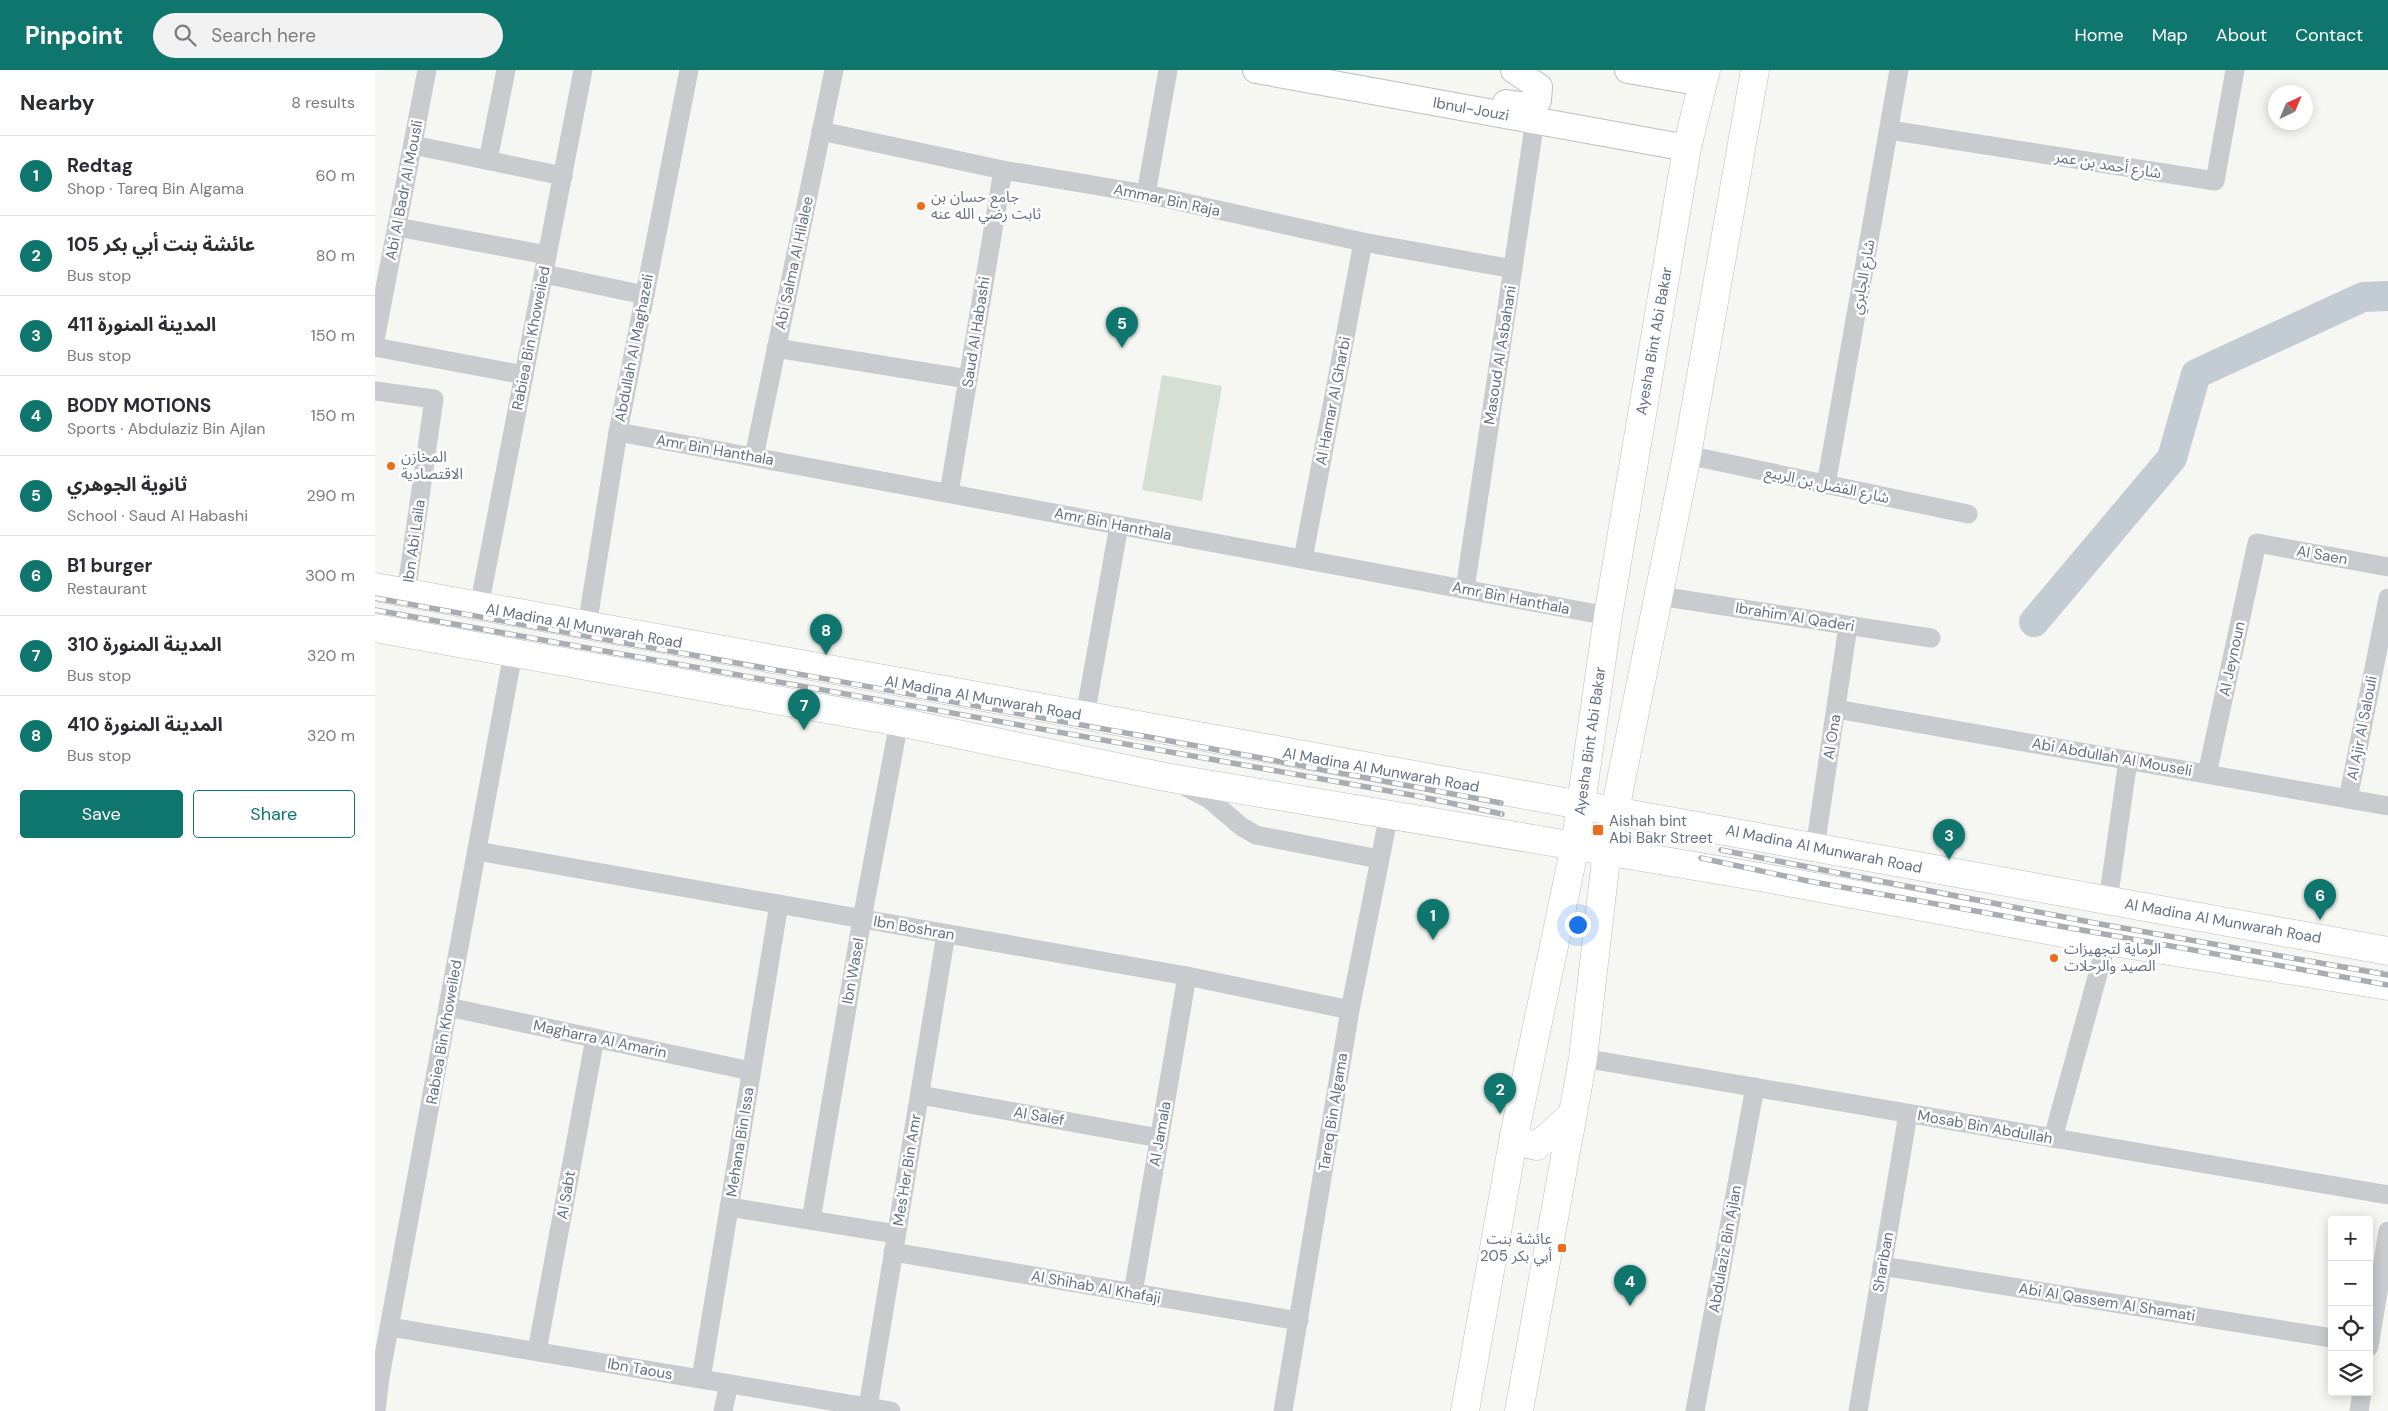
<!DOCTYPE html>
<html lang="en">
<head>
<meta charset="utf-8">
<style>
	body { margin:0; font-family:"DM Sans","Noto Sans Arabic",sans-serif; background:#f2f2f3; color:#2b2b33 }
	.controls { position:absolute; right:15px; bottom:15px; display:grid; overflow:hidden; border-radius:5px; box-shadow:0 2px 12px #0003 }
	.controls button { width:45px; height:45px; display:grid; place-items:center; padding:0; border:0; border-bottom:1px solid #e1e1e2; background:#fff; color:#2b2b33; font:25px sans-serif }
	.compass { position:absolute; left:1893px; top:15px; width:45px; height:45px; border-radius:50%; background:#fff; box-shadow:0 2px 12px #0003; rotate:44deg }
	.you { position:absolute; left:1202px; top:854px; width:18px; height:18px; margin:-12px; border:4px solid #fff; border-radius:50%; background:#1a73e8; box-shadow:0 0 0 8px #1a73e833 }
	.badge { display:grid; place-items:center; width:32px; height:32px; border-radius:50%; background:#0f766e; color:#fff; font-size:16px; font-weight:700 }
	.pin { position:absolute; translate:-50% -41px; filter:drop-shadow(0 1px 2px #0008) }
	.pin::after { content:''; position:absolute; top:26px; width:18px; height:15px; background:inherit; clip-path:polygon(0 0,100% 0,50% 100%) }
	.list { margin:0; padding:0; list-style:none }
	h2 { display:flex; justify-content:space-between; align-items:center; height:65px; margin:0; padding:0 20px; font-size:21px }
	h2 small { font-size:16px; font-weight:400; color:#7c7c81 }
	.list li { display:grid; grid-template-columns:32px 1fr auto; gap:15px; align-items:center; box-sizing:border-box; height:80px; padding:0 20px; border-top:1px solid #e1e1e2 }
	.list b { display:block; font-size:19px; white-space:nowrap }
	.list p { margin:0; font-size:16px; white-space:nowrap; color:#7c7c81 }
	.list em { font-size:16px; font-style:normal; color:#7c7c81 }
	.actions { display:flex; gap:10px; padding:15px 20px }
	.actions a { flex:1; padding:11px 0; border:1px solid #0f766e; border-radius:5px; text-align:center; font-size:18px; color:#0f766e }
	.actions .main { background:#0f766e; color:#fff }
	.icon { flex:none; width:28px; height:28px; fill:none; stroke:currentColor; stroke-width:2; stroke-linecap:round; stroke-linejoin:round }
	.map { position:relative; flex:none; width:2013px; height:1341px; overflow:hidden }
	header { display:flex; align-items:center; gap:30px; box-sizing:border-box; height:70px; padding:0 25px; background:#0f766e; color:#fff }
	header strong { font-size:24px }
	nav { display:flex; gap:28px; margin-inline-start:auto; font-size:18px }
	.search { width:350px; height:45px; background:#f2f2f3; display:flex; align-items:center; gap:12px; box-sizing:border-box; padding:0 18px; border-radius:28px; color:#7c7c81; font-size:19px }
	main { display:flex }
	aside { flex:1; background:#fff }
	.map>svg:first-child { display:block }
</style>
</head>
<body>
<header>
<strong>Pinpoint</strong>
<div class="search"><svg class="icon" aria-label="search" viewBox="0 0 24 24"><circle cx="10" cy="10" r="6"/><path d="M15 15l6 6"/></svg>Search here</div>
<nav><a>Home</a><a>Map</a><a>About</a><a>Contact</a></nav>
</header>
<main>
<aside>
<h2>Nearby<small>8 results</small></h2>
<ul class="list">
<li><span class="badge">1</span><div><b>Redtag</b><p>Shop · Tareq Bin Algama</p></div><em>60 m</em></li>
<li><span class="badge">2</span><div><b>عائشة بنت أبي بكر 105</b><p>Bus stop</p></div><em>80 m</em></li>
<li><span class="badge">3</span><div><b>المدينة المنورة 411</b><p>Bus stop</p></div><em>150 m</em></li>
<li><span class="badge">4</span><div><b>BODY MOTIONS</b><p>Sports · Abdulaziz Bin Ajlan</p></div><em>150 m</em></li>
<li><span class="badge">5</span><div><b>ثانوية الجوهري</b><p>School · Saud Al Habashi</p></div><em>290 m</em></li>
<li><span class="badge">6</span><div><b>B1 burger</b><p>Restaurant</p></div><em>300 m</em></li>
<li><span class="badge">7</span><div><b>المدينة المنورة 310</b><p>Bus stop</p></div><em>320 m</em></li>
<li><span class="badge">8</span><div><b>المدينة المنورة 410</b><p>Bus stop</p></div><em>320 m</em></li>
</ul>
<div class="actions"><a class="main">Save</a><a>Share</a></div>
</aside>
<div class="map">
<svg width="2013" height="1341" viewBox="0 0 2013 1341">
	<rect width="100%" height="100%" fill="#f6f7f3"/>
	<path fill="#d6dfd4" d="M787,305L847,316L827,431L767,420Z"/>
	<g fill="none" stroke-linecap="round" stroke-linejoin="round">
		<path stroke="#c4ccd3" stroke-width="30" d="M1659,552L1797,388L1821,304L1988,227L2013,226"/>
		<g stroke="#babec3" stroke-width="28">
			<g id="secondary">
				<path d="M881,0L1312,78"/>
				<path d="M1253,0L1328,13"/>
				<path d="M1131,33L1159,37L1163,30L1164,17L1139,0"/>
			</g>
		</g>
		<g stroke="#b9bcc0" stroke-width="29">
			<g id="primary">
				<path d="M0,517L2013,881"/>
				<path d="M0,558L524,652L790,707L1385,807L1732,871L2013,916"/>
				<path d="M1139,1066L1149,1073L1162,1076L1197,1045"/>
				<path d="M1090,1341L1139,1066L1200,776L1233,546L1312,78L1331,0"/>
				<path d="M1144,1341L1208,988L1232,780L1312,385L1380,0"/>
			</g>
		</g>
		<g stroke="#c9cbcf" stroke-width="19">
			<path d="M1514,60L1840,111L1860,0"/>
			<path d="M446,61L628,100L771,124L988,172L1138,199"/>
			<path d="M38,75L188,106"/>
			<path d="M113,90L131,0"/>
			<path d="M771,124L793,0"/>
			<path d="M22,157L172,185"/>
			<path d="M169,204L270,225"/>
			<path d="M0,270L52,0"/>
			<path d="M0,277L149,305"/>
			<path d="M401,278L593,309"/>
			<path d="M0,321L59,329L31,524"/>
			<path d="M243,362L1233,546"/>
			<path d="M1312,385L1593,444"/>
			<path d="M379,387L459,0"/>
			<path d="M1451,415L1524,0"/>
			<path d="M574,423L628,100"/>
			<path d="M928,489L988,172"/>
			<path d="M1090,519L1160,50"/>
			<path d="M1284,526L1556,568"/>
			<path d="M104,537L208,0"/>
			<path d="M212,556L243,362L314,0"/>
			<path d="M1461,639L2013,736"/>
			<path d="M710,646L744,455"/>
			<path d="M1832,704L1882,473L2013,497"/>
			<path d="M811,717L834,729L867,757L881,765L1004,789"/>
			<path d="M1973,729L2013,528"/>
			<path d="M1440,778L1473,556"/>
			<path d="M102,781L812,906L975,940"/>
			<path d="M1733,831L1753,690"/>
			<path d="M73,937L376,1001"/>
			<path d="M1208,988L2013,1125"/>
			<path d="M545,1025L784,1068"/>
			<path d="M1678,1068L1732,871"/>
			<path d="M354,1137L521,1164"/>
			<path d="M436,1150L487,849L524,652"/>
			<path d="M518,1182L924,1251"/>
			<path d="M1507,1196L1957,1268"/>
			<path d="M758,1223L812,906"/>
			<path d="M15,1257L516,1341"/>
			<path d="M1994,1277L2013,1161"/>
			<path d="M162,1281L220,968"/>
			<path d="M326,1309L404,834"/>
			<path d="M493,1337L571,864"/>
			<path d="M1,1341L5,1307L138,583"/>
			<path d="M348,1341L354,1314"/>
			<path d="M908,1341L975,940L1014,744"/>
			<path d="M1320,1341L1380,1017"/>
			<path d="M1483,1341L1533,1044"/>
			<path d="M1984,1341L1987,1322"/>
		</g>
		<use href="#secondary" stroke="#fff" stroke-width="26"/>
		<use href="#primary" stroke="#fff" stroke-width="28"/>
		<g stroke="#a8acb3" stroke-width="5.5">
			<g id="rail">
				<path d="M0,528L779,668L1126,733"/>
				<path d="M0,540L1042,726L1127,744"/>
				<path d="M1346,780L1725,854L2013,905"/>
				<path d="M1326,788L1433,811L2013,915"/>
			</g>
		</g>
		<use href="#rail" stroke="#fff" stroke-width="4" stroke-dasharray="11" stroke-linecap="butt"/>
	</g>
	<g fill="#ee6c1b" stroke="#fff" stroke-width="2">
		<circle cx="546" cy="136" r="5"/>
		<circle cx="16" cy="396" r="5"/>
		<rect x="1217" y="754" width="12" height="12" rx="2.5"/>
		<circle cx="1679" cy="888" r="5"/>
		<rect x="1182" y="1173" width="10" height="10" rx="2.5"/>
	</g>
	<g text-anchor="middle" dominant-baseline="central" stroke-width="5" stroke-linejoin="round" paint-order="stroke">
		<g font-size="15" fill="#637186" stroke="#fff">
			<text transform="translate(1096 39) rotate(10)">Ibnul-Jouzi</text>
			<text transform="translate(1733 95) rotate(9)">شارع أحمد بن عمر</text>
			<text transform="translate(29 120) rotate(-79)">Abi Al Badr Al Mousli</text>
			<text transform="translate(792 130) rotate(12)">Ammar Bin Raja</text>
			<text transform="translate(419 193) rotate(-78)">Abi Salma Al Hilalee</text>
			<text transform="translate(1488 207) rotate(-80)">شارع الجابري</text>
			<text transform="translate(601 262) rotate(-81)">Saud Al Habashi</text>
			<text transform="translate(156 268) rotate(-79)">Rabiea Bin Khoweiled</text>
			<text transform="translate(1279 271) rotate(-80)">Ayesha Bint Abi Bakar</text>
			<text transform="translate(259 278) rotate(-79)">Abdullah Al Maghazeli</text>
			<text transform="translate(1125 285) rotate(-81)">Masoud Al Asbahani</text>
			<text transform="translate(958 331) rotate(-79)">Al Hamar Al Gharbi</text>
			<text transform="translate(340 380) rotate(10)">Amr Bin Hanthala</text>
			<text transform="translate(1452 415) rotate(12)">شارع الفضل بن الربيع</text>
			<text transform="translate(738 454) rotate(11)">Amr Bin Hanthala</text>
			<text transform="translate(39 471) rotate(-82)">Ibn Abi Laila</text>
			<text transform="translate(1947 485) rotate(10)">Al Saen</text>
			<text transform="translate(1136 528) rotate(11)">Amr Bin Hanthala</text>
			<text transform="translate(1420 547) rotate(9)">Ibrahim Al Qaderi</text>
			<text transform="translate(209 556) rotate(10)">Al Madina Al Munwarah Road</text>
			<text transform="translate(1857 589) rotate(-78)">Al Jeynoun</text>
			<text transform="translate(608 628) rotate(10)">Al Madina Al Munwarah Road</text>
			<text transform="translate(1987 658) rotate(-79)">Al Ajir Al Salouli</text>
			<text transform="translate(1457 667) rotate(-81)">Al Ona</text>
			<text transform="translate(1215 671) rotate(-82)">Ayesha Bint Abi Bakar</text>
			<text transform="translate(1737 687) rotate(10)">Abi Abdullah Al Mouseli</text>
			<text transform="translate(1006 700) rotate(10)">Al Madina Al Munwarah Road</text>
			<text transform="translate(1449 779) rotate(11)">Al Madina Al Munwarah Road</text>
			<text transform="translate(1848 851) rotate(10)">Al Madina Al Munwarah Road</text>
			<text transform="translate(539 858) rotate(10)">Ibn Boshran</text>
			<text transform="translate(478 901) rotate(-80)">Ibn Wasel</text>
			<text transform="translate(69 962) rotate(-80)">Rabiea Bin Khoweiled</text>
			<text transform="translate(225 969) rotate(12)">Magharra Al Amarin</text>
			<text transform="translate(958 1042) rotate(-81)">Tareq Bin Algama</text>
			<text transform="translate(664 1046) rotate(10)">Al Salef</text>
			<text transform="translate(1610 1057) rotate(10)">Mosab Bin Abdullah</text>
			<text transform="translate(785 1064) rotate(-80)">Al Jamala</text>
			<text transform="translate(365 1072) rotate(-81)">Mehana Bin Issa</text>
			<text transform="translate(532 1100) rotate(-81)">Mes'Her Bin Amr</text>
			<text transform="translate(191 1125) rotate(-80)">Al Sabt</text>
			<text transform="translate(1350 1179) rotate(-80)">Abdulaziz Bin Ajlan</text>
			<text transform="translate(1508 1192) rotate(-80)">Shariban</text>
			<text transform="translate(721 1217) rotate(10)">Al Shihab Al Khafaji</text>
			<text transform="translate(1732 1232) rotate(9)">Abi Al Qassem Al Shamati</text>
			<text transform="translate(265 1299) rotate(10)">Ibn Taous</text>
		</g>
		<g font-size="15" fill="#637186" stroke="#fff" text-anchor="start">
			<text x="556" y="127">جامع حسان بن<tspan x="556" dy="17">ثابت رضي الله عنه</tspan></text>
			<text x="26" y="387">المخازن<tspan x="26" dy="17">الاقتصادية</tspan></text>
			<text x="1234" y="751">Aishah bint<tspan x="1234" dy="17">Abi Bakr Street</tspan></text>
			<text x="1689" y="879">الرماية لتجهيزات<tspan x="1689" dy="17">الصيد والرحلات</tspan></text>
			<text x="1177" y="1169" text-anchor="end">عائشة بنت<tspan x="1177" dy="17">أبي بكر 205</tspan></text>
		</g>
	</g>
</svg>
<div class="controls">
<button>+</button>
<button>−</button>
<button><svg class="icon" aria-label="locate" viewBox="0 0 24 24"><circle cx="12" cy="12" r="6"/><path d="M12 2v4M12 18v4M2 12h4M18 12h4"/></svg></button>
<button><svg class="icon" aria-label="layers" viewBox="0 0 24 24"><path d="M12 4l9 5-9 5-9-5zM3 14l9 5 9-5"/></svg></button>
</div>
<svg class="compass" viewBox="-18 -18 36 36"><path d="M0-13l5 13h-10z" fill="#e53935"/><path d="M0 13l5-13h-10z" fill="#7c7c81"/></svg>
<div class="you"></div>
<div class="pin badge" style="left:1058px;top:870px">1</div>
<div class="pin badge" style="left:1125px;top:1044px">2</div>
<div class="pin badge" style="left:1574px;top:790px">3</div>
<div class="pin badge" style="left:1255px;top:1236px">4</div>
<div class="pin badge" style="left:747px;top:278px">5</div>
<div class="pin badge" style="left:1945px;top:850px">6</div>
<div class="pin badge" style="left:429px;top:660px">7</div>
<div class="pin badge" style="left:451px;top:585px">8</div>
</div>
</main>
</body>
</html>
